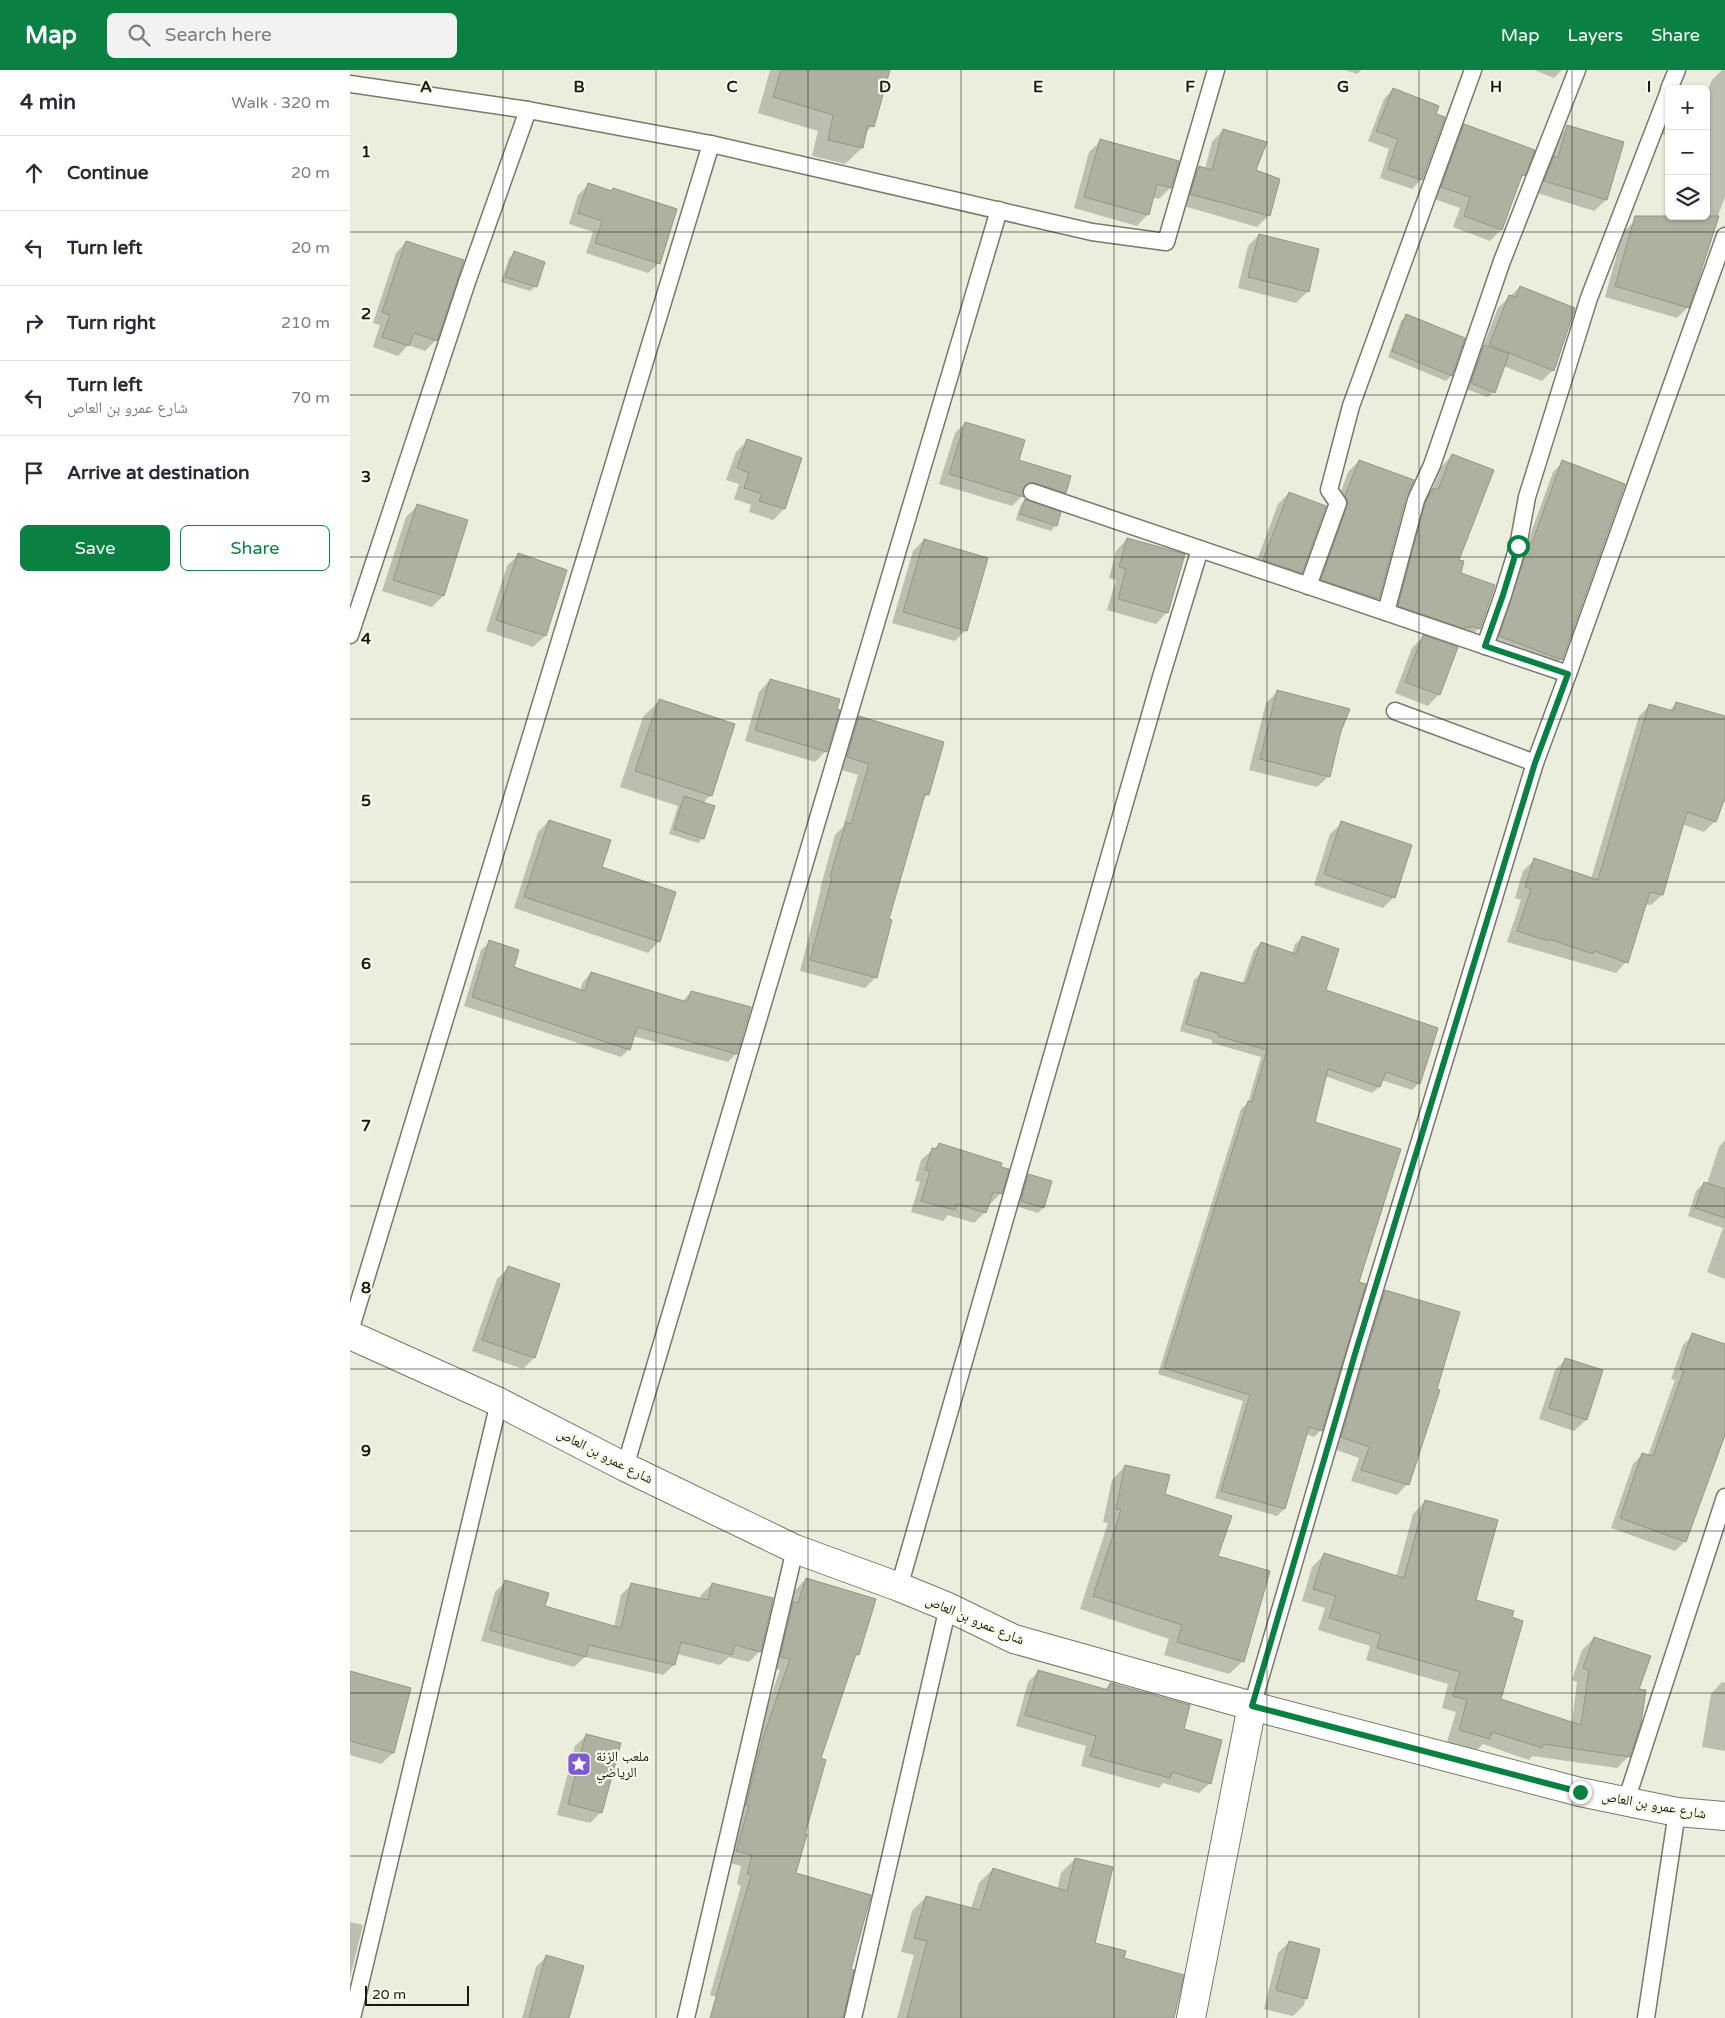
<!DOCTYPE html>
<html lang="en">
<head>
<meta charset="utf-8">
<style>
	body { margin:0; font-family:"Varela Round","Noto Naskh Arabic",sans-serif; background:#f2f2f3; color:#2b2b33 }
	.controls { position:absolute; right:15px; top:15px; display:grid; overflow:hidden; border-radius:8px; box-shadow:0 1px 4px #0004 }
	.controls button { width:45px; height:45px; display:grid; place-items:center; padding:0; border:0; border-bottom:1px solid #e1e1e2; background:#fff; color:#2b2b33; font:25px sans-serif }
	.scale { position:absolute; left:15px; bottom:12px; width:104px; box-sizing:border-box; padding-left:5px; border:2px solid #181913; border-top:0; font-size:14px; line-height:18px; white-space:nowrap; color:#181913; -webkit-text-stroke:4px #f8fbea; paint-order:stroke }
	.stop { position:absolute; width:15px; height:15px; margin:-11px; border:4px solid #0b8043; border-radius:50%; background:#fff }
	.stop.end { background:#0b8043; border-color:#fff; box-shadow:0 1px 5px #0008 }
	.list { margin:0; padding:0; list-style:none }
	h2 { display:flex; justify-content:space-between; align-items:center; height:65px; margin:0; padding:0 20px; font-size:21px }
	h2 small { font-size:16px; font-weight:400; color:#7c7c81 }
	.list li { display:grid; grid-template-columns:32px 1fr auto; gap:15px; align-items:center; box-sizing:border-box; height:75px; padding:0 20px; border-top:1px solid #e1e1e2 }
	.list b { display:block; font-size:19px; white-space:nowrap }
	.list p { margin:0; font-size:16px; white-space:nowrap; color:#7c7c81 }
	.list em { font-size:16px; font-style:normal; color:#7c7c81 }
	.actions { display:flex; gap:10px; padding:15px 20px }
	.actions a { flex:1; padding:11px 0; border:1px solid #0b8043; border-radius:8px; text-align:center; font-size:18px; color:#0b8043 }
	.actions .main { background:#0b8043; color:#fff }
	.icon { flex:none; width:28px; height:28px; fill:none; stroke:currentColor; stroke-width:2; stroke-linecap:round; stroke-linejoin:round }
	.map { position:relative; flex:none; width:1375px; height:1948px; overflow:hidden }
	header { display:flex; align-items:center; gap:30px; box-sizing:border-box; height:70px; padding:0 25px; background:#0b8043; color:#fff }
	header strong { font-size:24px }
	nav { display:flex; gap:28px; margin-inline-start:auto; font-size:18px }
	.search { width:350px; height:45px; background:#f2f2f3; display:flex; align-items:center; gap:12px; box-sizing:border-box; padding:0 18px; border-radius:8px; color:#7c7c81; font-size:19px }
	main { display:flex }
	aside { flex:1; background:#fff }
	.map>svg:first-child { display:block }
</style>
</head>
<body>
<header>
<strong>Map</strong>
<div class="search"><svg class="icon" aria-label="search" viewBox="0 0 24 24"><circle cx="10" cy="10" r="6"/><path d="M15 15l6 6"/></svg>Search here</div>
<nav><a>Map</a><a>Layers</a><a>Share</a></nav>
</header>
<main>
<aside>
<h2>4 min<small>Walk · 320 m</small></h2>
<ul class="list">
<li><svg class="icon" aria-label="ahead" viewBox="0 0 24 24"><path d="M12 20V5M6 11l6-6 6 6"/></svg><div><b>Continue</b></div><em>20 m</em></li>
<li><svg class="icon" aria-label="left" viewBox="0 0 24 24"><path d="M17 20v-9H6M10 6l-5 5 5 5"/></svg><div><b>Turn left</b></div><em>20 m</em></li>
<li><svg class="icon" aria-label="right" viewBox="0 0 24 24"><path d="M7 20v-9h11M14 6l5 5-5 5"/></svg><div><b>Turn right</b></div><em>210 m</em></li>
<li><svg class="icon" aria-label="left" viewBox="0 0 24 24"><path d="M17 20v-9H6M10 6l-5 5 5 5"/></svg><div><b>Turn left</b><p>شارع عمرو بن العاص</p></div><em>70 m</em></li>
<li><svg class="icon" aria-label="arrive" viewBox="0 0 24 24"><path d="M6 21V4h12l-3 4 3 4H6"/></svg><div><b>Arrive at destination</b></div></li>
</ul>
<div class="actions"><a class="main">Save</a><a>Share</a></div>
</aside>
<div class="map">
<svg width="1375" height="1948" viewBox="0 0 1375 1948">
	<rect width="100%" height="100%" fill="#ebeedc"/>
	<g fill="#0003">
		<path d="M420,0H538L522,56L515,63L512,78L495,94L462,86L468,61L408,43Z"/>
		<path d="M995,0H1011L1007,4Z"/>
		<path d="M1184,0H1212L1204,8Z"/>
		<path d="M1372,0H1375V127L1360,166L1338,237L1327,248L1255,227L1273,162L1284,152L1356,146V25L1362,10Z"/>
		<path d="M1043,19L1071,110L1062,119L1030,108L1039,79L1018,71L1034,29Z"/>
		<path d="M1319,38V67L1310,63Z"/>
		<path d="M1114,55L1174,105L1169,110L1151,160L1140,171L1103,157L1110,138L1081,128L1103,66Z"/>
		<path d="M1218,57L1272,73L1256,130L1244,141L1184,122L1193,99L1200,92L1207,68Z"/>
		<path d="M873,60L905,101L929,110L918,146L907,157L830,135L838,109L849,97L855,99L862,72Z"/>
		<path d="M751,71L820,118L809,129L802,127L798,144L787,156L724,138L739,82Z"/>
		<path d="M238,115L261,122L263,120L309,193L298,203L236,183L243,162L219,154L228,125Z"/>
		<path d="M909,165L958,221L946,233L888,218L898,176Z"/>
		<path d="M56,172L86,270L75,281L58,275L48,286L23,277L30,255L23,253L46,183Z"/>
		<path d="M164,183L186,216L180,221L151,212L159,188Z"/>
		<path d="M1170,217L1203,300L1192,311L1153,296L1143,322L1138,327L1116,319L1129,282L1132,279L1148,238Z"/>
		<path d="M1056,246L1101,306L1096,311L1038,287L1051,251Z"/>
		<path d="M615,353L668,391L715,422L705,433L672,422V426L662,436L589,414L605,363Z"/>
		<path d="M397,371L434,439L423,450L399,442L401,435L384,429L389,414L376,410L386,382Z"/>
		<path d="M1102,385L1109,504L1129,558L1119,569L1038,546L1072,430L1082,420L1092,396Z"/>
		<path d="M1009,391L1055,427L1028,529L1017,540L961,521L985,438L998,402Z"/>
		<path d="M1213,392L1211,589L1201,599L1140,576L1203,402Z"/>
		<path d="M939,423L951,502L940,514L903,501L928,434Z"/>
		<path d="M675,430L706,455L701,461L666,450L670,436Z"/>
		<path d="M67,436L93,526L82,537L32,521L56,447Z"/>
		<path d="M777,469L817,542L806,554L757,540L766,510L759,508L766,481Z"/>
		<path d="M574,470L616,560L605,571L542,553L563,481Z"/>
		<path d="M168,485L216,500L195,566L183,577L136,561L157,496Z"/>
		<path d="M1073,567L1089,624L1078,636L1045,623L1062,578Z"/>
		<path d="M420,610L476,681L465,692L395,671L409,622Z"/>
		<path d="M927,622L990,661L979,706L967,717L899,700L916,633Z"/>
		<path d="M309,631L361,725L353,733V768L348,773L319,764L328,736L270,717L293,647Z"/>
		<path d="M1326,634L1375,647V729L1372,732L1365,751L1354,762L1332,754L1312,825L1301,835L1295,834L1276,892L1266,903L1157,872L1171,830L1165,828L1173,801L1184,790L1241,809L1289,646L1300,635L1319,641Z"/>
		<path d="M509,647L577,725L572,730L537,850L526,907L515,918L450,901L471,819H470L485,765L493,757L508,705L486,698L498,659Z"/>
		<path d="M199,751L250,798L309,871L298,883L164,838L188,762Z"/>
		<path d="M992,753L1044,827L1033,838L964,815L980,764Z"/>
		<path d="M952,868L974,921L1069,1013L1062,1020L1032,1010L1029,1017L1022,1023L975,1006L963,1053L1008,1213L971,1360L964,1367L956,1364L934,1439L927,1446L865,1428L893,1331L808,1304L891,1039L898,1033L911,987L862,973V970L830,961L844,910L851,903L892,915L904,880L911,873L942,884L945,874Z"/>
		<path d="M140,872L162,898L230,921L233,912L241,903L333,931L341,922L386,984L378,992L283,966L279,979L271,987L114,936L131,880Z"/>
		<path d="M1375,1070V1209L1357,1202L1373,1158L1338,1146L1346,1121L1354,1113L1357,1114L1369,1077Z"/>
		<path d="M589,1074L657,1100L650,1124L639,1135L637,1134L635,1142L624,1153L598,1145L593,1151L561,1142L570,1112L565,1111L571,1090Z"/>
		<path d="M679,1106L693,1138L688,1143L666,1136L673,1111Z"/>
		<path d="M158,1198L209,1215L184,1288L173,1299L122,1281L147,1209Z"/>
		<path d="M1035,1221L1057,1414L1047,1425L1001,1411L1009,1388L981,1378L1025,1232Z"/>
		<path d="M1343,1265L1375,1276V1360L1335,1471L1325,1481L1261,1458L1283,1394L1293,1384L1298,1386L1325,1310L1321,1309L1333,1275Z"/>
		<path d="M1216,1289L1251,1301L1236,1350L1224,1361L1189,1349L1205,1300Z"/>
		<path d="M775,1396L814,1425L867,1487L893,1591L879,1604L814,1585L819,1569L730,1539L758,1453L753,1452L762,1410Z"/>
		<path d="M1075,1431L1125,1530L1149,1630L1222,1653L1227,1612L1222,1610L1232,1580L1244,1568L1288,1620L1279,1686L1267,1698L1182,1686L1179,1690L1133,1674L1127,1680L1097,1672L1106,1642L1092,1638L1098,1614L1016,1590L1020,1576L968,1560L975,1538L952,1531L962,1497L974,1485L1046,1507L1063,1444Z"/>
		<path d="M456,1509L524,1530L508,1585L502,1590L470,1689L444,1804L499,1900L492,1948H428V1946L360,1925L391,1816L387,1814L391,1796L376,1792L401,1683L430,1600L420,1597L432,1545L440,1537L445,1520Z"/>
		<path d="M156,1511L193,1537L264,1557L271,1525L282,1514L350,1530L351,1525L362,1514L410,1581L399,1592L379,1587L370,1595L327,1584L324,1595L313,1605L235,1587L224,1597L131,1571L145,1522Z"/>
		<path d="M689,1601L754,1620L760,1614L832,1660L860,1713L849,1723L813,1713L809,1718L731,1696L736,1676L666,1656L678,1612Z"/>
		<path d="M0,1602L43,1683L31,1694L0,1685Z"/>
		<path d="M1372,1612L1375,1613V1681L1352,1677L1361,1624Z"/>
		<path d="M237,1665L251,1742L240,1753L207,1745L225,1676Z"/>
		<path d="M725,1789L743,1873L772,1889L823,1948H547L564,1885L551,1882L562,1841L576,1827L621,1839L629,1813L643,1799L707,1820L711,1803Z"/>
		<path d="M0,1852L13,1855L0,1908Z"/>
		<path d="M939,1872L968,1880L954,1935L943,1946L914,1939L928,1883Z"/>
		<path d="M197,1886L218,1948H172L186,1897Z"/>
	</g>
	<g fill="#aeb1a0" stroke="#949787">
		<path d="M431,0H540L524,57L518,55L513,78L478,70L483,45L423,27Z"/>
		<path d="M1043,18L1089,36L1086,44L1095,47L1072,110L1038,99L1048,69L1026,61Z"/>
		<path d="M1114,54L1185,80L1175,106L1172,105L1152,160L1114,146L1120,127L1091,117Z"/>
		<path d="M1217,55L1274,72L1257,130L1194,111L1204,86L1208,88Z"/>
		<path d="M873,59L917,72L906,100L930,109L920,146L840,124L849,96L862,100Z"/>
		<path d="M750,69L829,91L821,118L807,114L799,145L734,127Z"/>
		<path d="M238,113L262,121L263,118L327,139L310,194L245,173L252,151L228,143Z"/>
		<path d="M1285,146H1369L1339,238L1265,216Z"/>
		<path d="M909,164L969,179L959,222L898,207Z"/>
		<path d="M56,171L114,190L87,271L64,263L59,276L32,267L40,245L32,242Z"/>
		<path d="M164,181L195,192L187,217L155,207Z"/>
		<path d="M1170,216L1225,238L1204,301L1139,275L1159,225L1166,227Z"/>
		<path d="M1056,244L1115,268L1102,306L1042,281Z"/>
		<path d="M1134,275L1159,284L1145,323L1121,313Z"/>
		<path d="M615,352L675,370L669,390L721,406L716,423L681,412L673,418L674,427L599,404Z"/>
		<path d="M397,369L452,388L435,439L409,431L412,424L394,418L399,403L387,398Z"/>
		<path d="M1102,384L1144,400L1109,490L1114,491L1111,503L1145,515L1130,559L1121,556L1120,558L1116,557L1115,559L1048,536L1075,433L1083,418L1088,420Z"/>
		<path d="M1009,390L1064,410L1056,427L1029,529L971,510L997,436L998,431L995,426Z"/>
		<path d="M1212,390L1275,414L1212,590L1149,566L1179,472L1182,473Z"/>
		<path d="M939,422L976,436L952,503L913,490Z"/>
		<path d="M675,429L711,442L707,456L670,444Z"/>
		<path d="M67,434L118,450L94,526L43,510Z"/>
		<path d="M777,468L835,484L818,543L768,529L776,499L769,497Z"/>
		<path d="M574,469L638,488L617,561L553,542Z"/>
		<path d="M168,483L217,500L196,566L146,550Z"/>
		<path d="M1073,565L1108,577L1090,625L1055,612Z"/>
		<path d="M420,609L490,629L487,639L490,640L477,682L405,660Z"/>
		<path d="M927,620L1000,639L991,661L980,707L910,689Z"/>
		<path d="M309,629L385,654L362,726L285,701Z"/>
		<path d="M1326,632L1375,646V728L1366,752L1337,742L1313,825L1300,822L1278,893L1244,881L1243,884L1199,869L1198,871L1167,861L1181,819L1175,817L1184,788L1248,810L1299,634L1323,641Z"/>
		<path d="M509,646L594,672L579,725L575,724L539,849L542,850L527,908L460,890L482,808L480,807L496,752L501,754L519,694L497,687Z"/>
		<path d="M334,726L365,736L354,769L324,759Z"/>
		<path d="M199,750L261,770L252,797L326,822L310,872L174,827Z"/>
		<path d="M991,751L1062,775L1045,828L974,804Z"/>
		<path d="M952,866L989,879L976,920L1088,958L1070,1014L1036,1002L1030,1017L978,999L965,1052L1051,1079L1009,1212L1016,1214L972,1361L959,1357L935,1439L871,1421L900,1325L814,1298L898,1031L902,1032L917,980L868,966V963L836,954L851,902L896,914L911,872L946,884Z"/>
		<path d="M139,870L169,880L164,897L235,921L241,902L337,932L341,921L401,937L387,984L287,957L280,980L122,927Z"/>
		<path d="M589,1073L652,1093L651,1097L659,1099L652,1124L643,1122L636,1143L607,1134L605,1140L571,1131L580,1101L575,1100L582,1078L587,1079Z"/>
		<path d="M678,1104L702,1111L694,1138L671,1131Z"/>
		<path d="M1354,1112L1375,1119V1148L1345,1138Z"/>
		<path d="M158,1196L210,1214L185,1288L132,1270Z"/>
		<path d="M1035,1220L1110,1242L1087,1319L1090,1320L1059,1415L1011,1400L1019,1377L991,1367Z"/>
		<path d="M1342,1263L1375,1274V1365L1336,1472L1270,1448L1292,1383L1303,1386L1334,1300L1330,1299Z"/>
		<path d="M1215,1288L1253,1300L1237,1350L1199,1338Z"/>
		<path d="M775,1395L820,1405L815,1424L882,1446L868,1486L920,1501L894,1592L827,1572L832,1555L743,1526L771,1440L766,1439Z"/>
		<path d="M1075,1430L1148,1450L1126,1530L1164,1541L1162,1547L1173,1551L1151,1629L1231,1655L1239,1600L1233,1598L1244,1567L1301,1586L1289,1619L1296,1620L1291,1653L1280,1687L1193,1674L1192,1678L1142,1662L1140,1669L1109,1660L1117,1630L1103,1626L1110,1602L1027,1578L1031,1564L979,1548L986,1526L963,1519L974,1483L1054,1508Z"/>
		<path d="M456,1508L526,1529L509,1585L506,1584L471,1688L476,1690L455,1764H457L446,1803L521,1825L501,1899L504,1900L493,1948H360L401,1805L397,1804L402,1785L386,1781L399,1736L396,1735L412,1671L440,1589L430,1587L443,1532L448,1533Z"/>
		<path d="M155,1510L199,1523L195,1536L271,1558L281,1513L358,1530L362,1513L423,1528L411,1582L385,1575L382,1585L331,1572L325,1595L239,1575L236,1587L140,1560Z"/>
		<path d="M688,1600L758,1620L760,1613L840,1635L834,1659L872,1670L861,1714L822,1702L820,1708L740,1686L746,1666L675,1645Z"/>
		<path d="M0,1601L61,1618L44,1683L0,1671Z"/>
		<path d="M236,1664L271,1673L252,1743L218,1734Z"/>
		<path d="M725,1788L763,1797L745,1873L776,1881L774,1888L834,1905L824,1948H557L577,1871L564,1868L576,1826L630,1840L643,1798L717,1821Z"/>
		<path d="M939,1871L970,1879L957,1929L926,1920Z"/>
		<path d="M196,1885L234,1896L219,1948H179Z"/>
	</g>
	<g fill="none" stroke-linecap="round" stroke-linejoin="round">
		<g stroke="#77796a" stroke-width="19">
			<g id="service">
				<path d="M0,14L178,40"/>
				<path d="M1319,19L1327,0"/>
				<path d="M682,422L1218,604L1375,166"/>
				<path d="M958,516L988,433L979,420L1001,336L1123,0"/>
				<path d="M1036,542L1066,430L1082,395L1152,191L1227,0"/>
				<path d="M0,565L117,212L178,40L361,74L742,162L816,172L866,0"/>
				<path d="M1135,576L1153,525L1168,476L1177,427L1239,228L1319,21"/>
				<path d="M1045,641L1185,693"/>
				<path d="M0,1261L361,74"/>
				<path d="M275,1397L649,140"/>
				<path d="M549,1517L811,607L850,479"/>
				<path d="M902,1636L1005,1284L1185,693L1218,604"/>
				<path d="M1276,1731L1375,1427"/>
				<path d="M2,1948L149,1332"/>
				<path d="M336,1948L445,1479"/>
				<path d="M503,1948L598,1537"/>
				<path d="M1296,1948L1327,1742"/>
			</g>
		</g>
		<g stroke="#77796a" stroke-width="30">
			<g id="minor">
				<path d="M0,1265L149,1332L275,1397L445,1479L549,1517L598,1537L664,1569L902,1636L1230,1722L1327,1742L1375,1746"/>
				<path d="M841,1948L902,1636"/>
			</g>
		</g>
		<use href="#service" stroke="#fff" stroke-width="16"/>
		<use href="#minor" stroke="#fff" stroke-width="28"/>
	</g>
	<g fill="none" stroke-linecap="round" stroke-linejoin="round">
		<path stroke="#0b8043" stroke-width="6" d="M1168,476L1153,525L1135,576L1218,604L1185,693L1005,1284L902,1636L1230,1722"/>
	</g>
	<path fill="none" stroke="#181913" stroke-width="1" stroke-opacity="0.55" d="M153,0V1948M306,0V1948M458,0V1948M611,0V1948M764,0V1948M917,0V1948M1069,0V1948M1222,0V1948M0,162H1375M0,325H1375M0,487H1375M0,649H1375M0,812H1375M0,974H1375M0,1136H1375M0,1299H1375M0,1461H1375M0,1623H1375M0,1786H1375"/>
	<defs>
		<g id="sight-square" transform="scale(1.25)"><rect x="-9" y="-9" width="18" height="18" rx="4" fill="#7f59d2" stroke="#f8fbea"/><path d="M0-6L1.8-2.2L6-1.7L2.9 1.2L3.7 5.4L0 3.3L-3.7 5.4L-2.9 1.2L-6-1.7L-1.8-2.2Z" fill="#fff"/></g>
	</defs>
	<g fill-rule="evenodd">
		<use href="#sight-square" x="229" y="1694"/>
	</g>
	<g text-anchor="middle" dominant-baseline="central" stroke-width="4.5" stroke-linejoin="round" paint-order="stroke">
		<g font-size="14" fill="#181913" stroke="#f8fbea">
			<text transform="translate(255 1386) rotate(27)">شارع عمرو بن العاص</text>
			<text transform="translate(625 1550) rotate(23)">شارع عمرو بن العاص</text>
			<text transform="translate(1304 1735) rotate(10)">شارع عمرو بن العاص</text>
		</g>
		<g font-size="14" fill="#181913" stroke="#f8fbea" text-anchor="start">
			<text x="246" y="1686">ملعب الزنة<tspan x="246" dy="16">الرياضي</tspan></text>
		</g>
	</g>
	<g font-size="16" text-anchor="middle" font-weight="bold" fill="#181913" stroke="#f8fbea" stroke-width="4.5" stroke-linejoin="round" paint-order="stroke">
		<text x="76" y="22">A</text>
		<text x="229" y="22">B</text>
		<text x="382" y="22">C</text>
		<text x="535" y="22">D</text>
		<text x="688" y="22">E</text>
		<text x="840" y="22">F</text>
		<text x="993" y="22">G</text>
		<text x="1146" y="22">H</text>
		<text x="1299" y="22">I</text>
		<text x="16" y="87">1</text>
		<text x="16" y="249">2</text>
		<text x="16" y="412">3</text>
		<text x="16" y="574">4</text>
		<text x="16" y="736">5</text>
		<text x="16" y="899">6</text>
		<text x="16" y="1061">7</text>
		<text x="16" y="1223">8</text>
		<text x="16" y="1386">9</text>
	</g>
</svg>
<div class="controls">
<button>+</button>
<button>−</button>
<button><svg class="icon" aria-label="layers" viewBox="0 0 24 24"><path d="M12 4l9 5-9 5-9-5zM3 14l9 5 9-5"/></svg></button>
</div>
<div class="scale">20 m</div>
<div class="stop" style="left:1168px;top:476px"></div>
<div class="stop end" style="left:1230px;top:1722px"></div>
</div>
</main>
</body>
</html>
